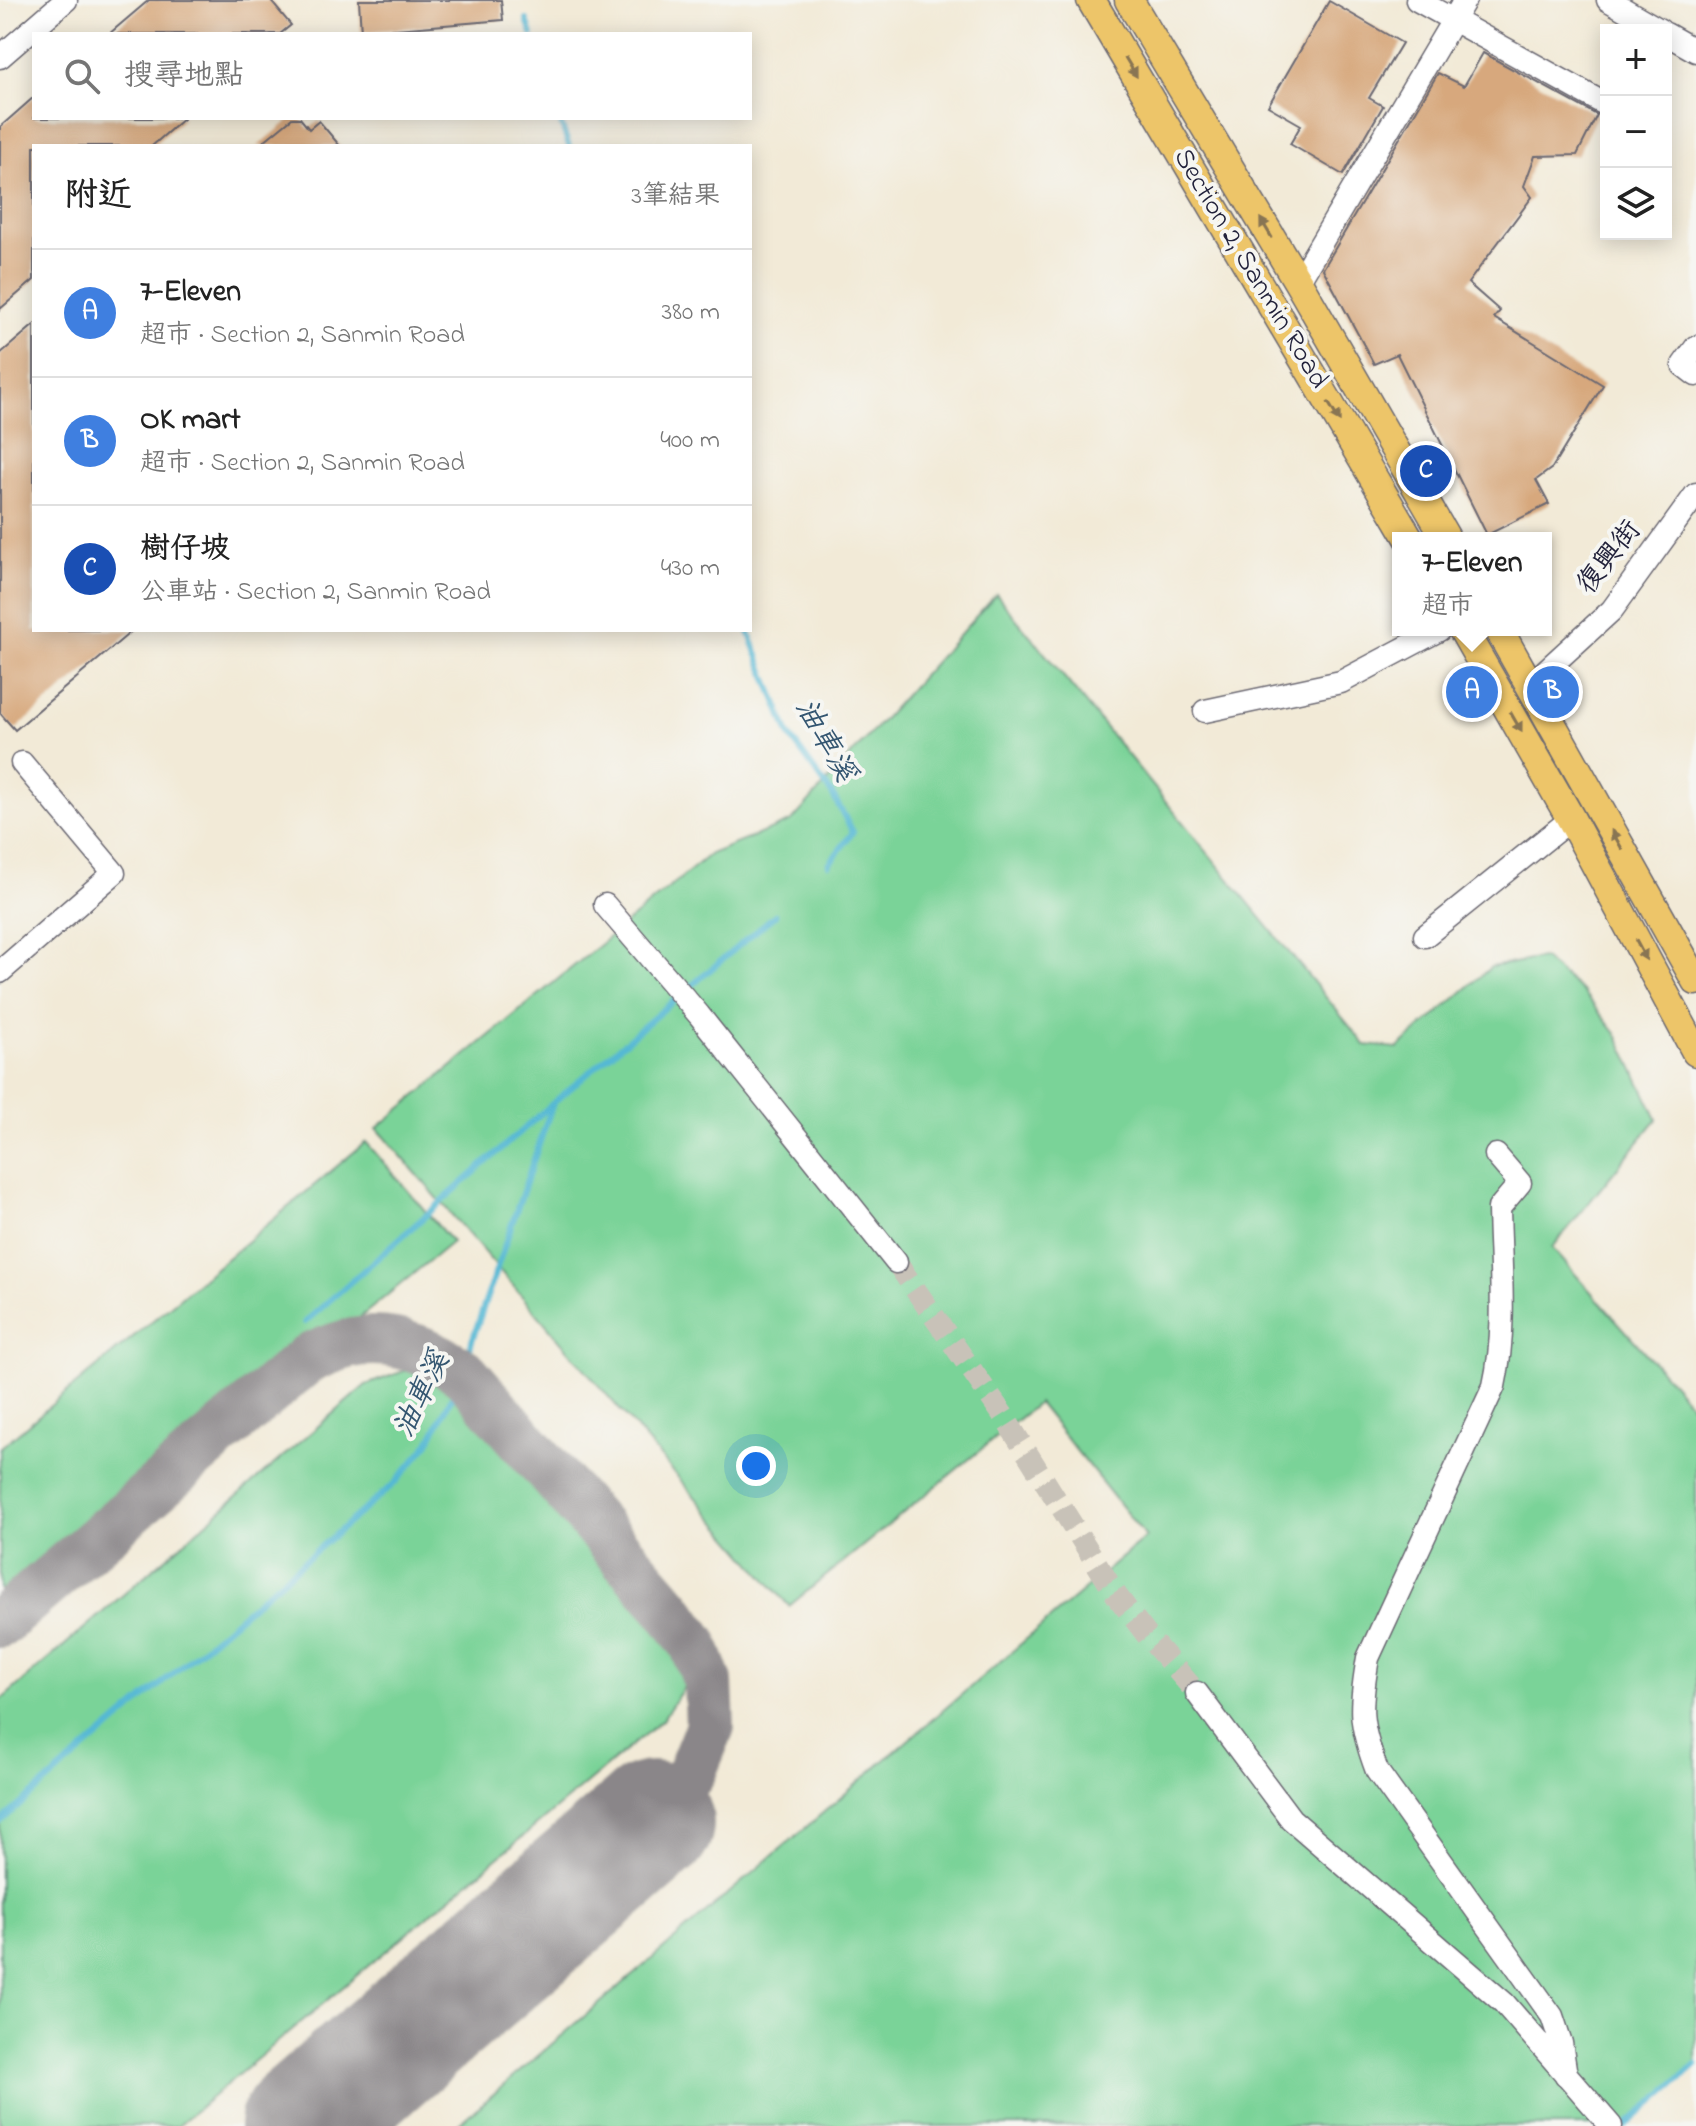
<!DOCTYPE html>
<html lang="zh-TW">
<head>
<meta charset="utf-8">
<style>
	body { margin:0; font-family:"Indie Flower","LXGW WenKai TC",sans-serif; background:#f2f2f2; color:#222 }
	.controls { position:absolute; right:24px; top:24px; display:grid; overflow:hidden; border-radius:0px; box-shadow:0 4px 20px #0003 }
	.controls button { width:72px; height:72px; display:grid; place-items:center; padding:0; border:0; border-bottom:2px solid #e0e0e0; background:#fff; color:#222; font:40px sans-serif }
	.you { position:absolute; left:756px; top:1466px; width:28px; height:28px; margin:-20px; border:6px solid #fff; border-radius:50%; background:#1a73e8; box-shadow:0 0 0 12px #1a73e833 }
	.badge { display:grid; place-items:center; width:52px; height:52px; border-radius:50%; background:#ea580c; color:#fff; font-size:26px; font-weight:700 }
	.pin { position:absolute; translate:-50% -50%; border:4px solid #fff; box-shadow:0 2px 8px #0006 }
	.popup { position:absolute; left:1392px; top:532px; width:160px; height:104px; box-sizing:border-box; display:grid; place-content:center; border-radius:0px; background:#fff; filter:drop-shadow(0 2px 6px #0005); font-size:26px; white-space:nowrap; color:#767676 }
	.popup b { font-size:30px; color:#222 }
	.popup::after { content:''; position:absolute; left:50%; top:100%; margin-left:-16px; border:16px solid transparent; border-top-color:#fff }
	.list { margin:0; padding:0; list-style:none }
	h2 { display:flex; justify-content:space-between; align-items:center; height:104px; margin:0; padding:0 32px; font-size:34px }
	h2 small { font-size:26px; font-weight:400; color:#767676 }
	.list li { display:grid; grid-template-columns:52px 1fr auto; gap:24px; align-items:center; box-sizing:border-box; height:128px; padding:0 32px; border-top:2px solid #e0e0e0 }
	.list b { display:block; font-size:30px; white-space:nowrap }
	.list p { margin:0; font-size:26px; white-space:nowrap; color:#767676 }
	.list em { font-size:26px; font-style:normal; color:#767676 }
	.icon { flex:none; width:44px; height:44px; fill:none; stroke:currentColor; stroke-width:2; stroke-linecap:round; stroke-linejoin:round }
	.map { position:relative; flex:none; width:1696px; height:2126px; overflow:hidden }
	.search { position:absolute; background:#fff; box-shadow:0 4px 20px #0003; left:32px; top:32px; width:720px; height:88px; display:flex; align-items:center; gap:20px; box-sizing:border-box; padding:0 28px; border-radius:0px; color:#767676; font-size:30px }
	.panel { position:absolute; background:#fff; box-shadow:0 4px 20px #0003; left:32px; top:144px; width:720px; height:488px; border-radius:0px }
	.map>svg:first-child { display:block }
</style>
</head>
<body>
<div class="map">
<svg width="1696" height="2126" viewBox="0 0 1696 2126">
	<rect width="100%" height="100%" fill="#f6f6f2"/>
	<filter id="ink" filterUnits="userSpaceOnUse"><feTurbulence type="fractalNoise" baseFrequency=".0125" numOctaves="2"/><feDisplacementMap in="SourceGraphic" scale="16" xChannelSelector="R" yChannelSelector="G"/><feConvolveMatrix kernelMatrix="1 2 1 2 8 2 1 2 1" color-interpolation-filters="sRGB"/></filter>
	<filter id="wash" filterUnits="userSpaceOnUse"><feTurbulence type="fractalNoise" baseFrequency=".006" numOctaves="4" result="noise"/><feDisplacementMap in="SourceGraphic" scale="32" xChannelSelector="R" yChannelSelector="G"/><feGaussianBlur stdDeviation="1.8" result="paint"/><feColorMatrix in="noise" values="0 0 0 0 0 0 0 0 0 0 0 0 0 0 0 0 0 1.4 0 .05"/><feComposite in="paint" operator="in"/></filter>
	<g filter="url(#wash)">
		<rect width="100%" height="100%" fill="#f2ead7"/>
		<g fill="#7ad398" stroke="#4e7a6a" stroke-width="2">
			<path d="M996,594L1365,1045L1398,1048L1491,967L1542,958L1582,991L1618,1036L1657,1119L1552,1248L1696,1410V2065L1626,2126H456L1146,1537L1038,1403L789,1606L377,1128L710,854L792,821Z"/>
			<path d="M366,1142L452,1242L0,1613V1448Z"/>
			<path d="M442,1357L489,1375L681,1599L694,1644L684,1687L662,1720L177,2126H0V1701L366,1385Z"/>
		</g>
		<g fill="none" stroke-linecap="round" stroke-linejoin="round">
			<g stroke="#55b8d4" stroke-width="6">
				<path d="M527,20L532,34"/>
				<path d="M559,118L569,146"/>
				<path d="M748,630L789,735L832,794L853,832L829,864"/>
				<path d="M305,1322L551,1105"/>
				<path d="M0,1822L395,1483L429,1443L456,1388L553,1103L775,915"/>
				<path d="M1626,2126L1696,2065"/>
			</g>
			<path stroke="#8a8689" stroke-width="50" d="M0,1623L307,1359C320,1354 334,1347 348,1344C390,1334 431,1351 465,1374L668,1608L694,1644L708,1682L710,1726L691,1773L652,1823"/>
			<path stroke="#8a8689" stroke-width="124" d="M301,2126L652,1823"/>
		</g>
		<g id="blocks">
			<g fill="#d7a87d">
				<path d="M149,0H270L291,25L280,34H109Z"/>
				<path d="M359,0H501L503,20L361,32Z"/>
				<path d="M1329,1L1402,43L1369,98L1383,106L1343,175L1290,144L1301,125L1268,106Z"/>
				<path d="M1483,53L1597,115L1577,155L1535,156L1524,186L1532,197L1468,283L1500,311L1494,318L1603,385L1552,468L1536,480L1549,504L1487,535L1397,354L1374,364L1323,269L1438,73L1464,86Z"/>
				<path d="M34,97V118H184L152,146H34V280L0,309V127Z"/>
				<path d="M292,118H300L309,129L319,121L340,146H258Z"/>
				<path d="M34,325V630H133L15,730L0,713V354Z"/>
			</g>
		</g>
	</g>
	<g filter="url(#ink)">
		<use href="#blocks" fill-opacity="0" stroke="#6b6872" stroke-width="2"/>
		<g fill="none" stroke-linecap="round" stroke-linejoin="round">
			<path stroke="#c8c2b8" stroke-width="22" stroke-dasharray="22 11" stroke-linecap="butt" d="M896,1262L1003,1415L1117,1596L1149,1638L1197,1693"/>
			<g stroke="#6b6872" stroke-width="25">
				<g id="minor">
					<path d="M1417,0L1603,103"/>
					<path d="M1608,0L1660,30"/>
					<path d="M1666,34L1696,51"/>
					<path d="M0,57L66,0"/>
					<path d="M1298,282L1465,0"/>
					<path d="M1696,347L1683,365L1696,375"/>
					<path d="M1530,685L1612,610L1696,494"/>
					<path d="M1205,711L1341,682L1439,630"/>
					<path d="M605,905L699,1015L896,1262"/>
					<path d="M1425,936L1571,819"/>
					<path d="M0,972L114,873L22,763"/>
					<path d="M1496,1155L1520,1183L1499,1208C1500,1266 1507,1328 1494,1386L1368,1658C1359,1709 1359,1723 1377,1771L1552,2016L1561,2043L1566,2075"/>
					<path d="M1197,1693L1291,1819L1504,2003L1611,2126"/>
				</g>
			</g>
			<g stroke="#6b6872" stroke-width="31">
				<g id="major">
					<path d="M1091,0L1409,538"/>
					<path d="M1129,0L1298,282L1446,538"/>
					<path d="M1463,630L1571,819L1696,1052"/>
					<path d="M1499,630L1696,981"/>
				</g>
			</g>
			<use href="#minor" stroke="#fff" stroke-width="22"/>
			<use href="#major" stroke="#edc569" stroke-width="28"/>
		</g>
		<defs><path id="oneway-solid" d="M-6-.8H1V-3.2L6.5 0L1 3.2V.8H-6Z" transform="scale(2)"/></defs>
		<g fill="#887452">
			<use href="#oneway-solid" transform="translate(1131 67) rotate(59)"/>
			<use href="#oneway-solid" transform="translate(1266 228) rotate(-121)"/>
			<use href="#oneway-solid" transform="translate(1334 412) rotate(59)"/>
			<use href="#oneway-solid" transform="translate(1516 722) rotate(60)"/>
			<use href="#oneway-solid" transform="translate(1617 840) rotate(-119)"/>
			<use href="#oneway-solid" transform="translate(1641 950) rotate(62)"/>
		</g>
	</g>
	<g text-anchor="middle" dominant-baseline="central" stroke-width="8" stroke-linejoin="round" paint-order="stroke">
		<g font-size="28" fill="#22223b" stroke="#f6f6f2">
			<text transform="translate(1250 269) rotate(59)">Section 2, Sanmin Road</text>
			<text transform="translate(1610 558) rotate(-52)">復興街</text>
		</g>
		<g font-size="30" font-style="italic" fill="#345671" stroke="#f6f6f2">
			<text transform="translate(824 741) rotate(60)">油車溪</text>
			<text transform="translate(423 1395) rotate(-64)">油車溪</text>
		</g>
	</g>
</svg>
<div class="controls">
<button>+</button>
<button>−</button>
<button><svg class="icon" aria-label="layers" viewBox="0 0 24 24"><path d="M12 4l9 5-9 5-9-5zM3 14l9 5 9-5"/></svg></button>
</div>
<div class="you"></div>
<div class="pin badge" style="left:1472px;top:692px;background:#3f7fe0">A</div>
<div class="popup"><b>7-Eleven</b>超市</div>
<div class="pin badge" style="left:1553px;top:692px;background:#3f7fe0">B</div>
<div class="pin badge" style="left:1426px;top:471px;background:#1a4fb4">C</div>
<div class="search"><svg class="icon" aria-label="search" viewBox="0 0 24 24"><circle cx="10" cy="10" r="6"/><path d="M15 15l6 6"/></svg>搜尋地點</div>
<section class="panel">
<h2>附近<small>3筆結果</small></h2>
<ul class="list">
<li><span class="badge" style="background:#3f7fe0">A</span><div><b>7-Eleven</b><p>超市 · Section 2, Sanmin Road</p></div><em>380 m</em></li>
<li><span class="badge" style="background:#3f7fe0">B</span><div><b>OK mart</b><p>超市 · Section 2, Sanmin Road</p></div><em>400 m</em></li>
<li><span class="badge" style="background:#1a4fb4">C</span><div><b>樹仔坡</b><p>公車站 · Section 2, Sanmin Road</p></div><em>430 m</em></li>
</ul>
</section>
</div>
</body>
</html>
